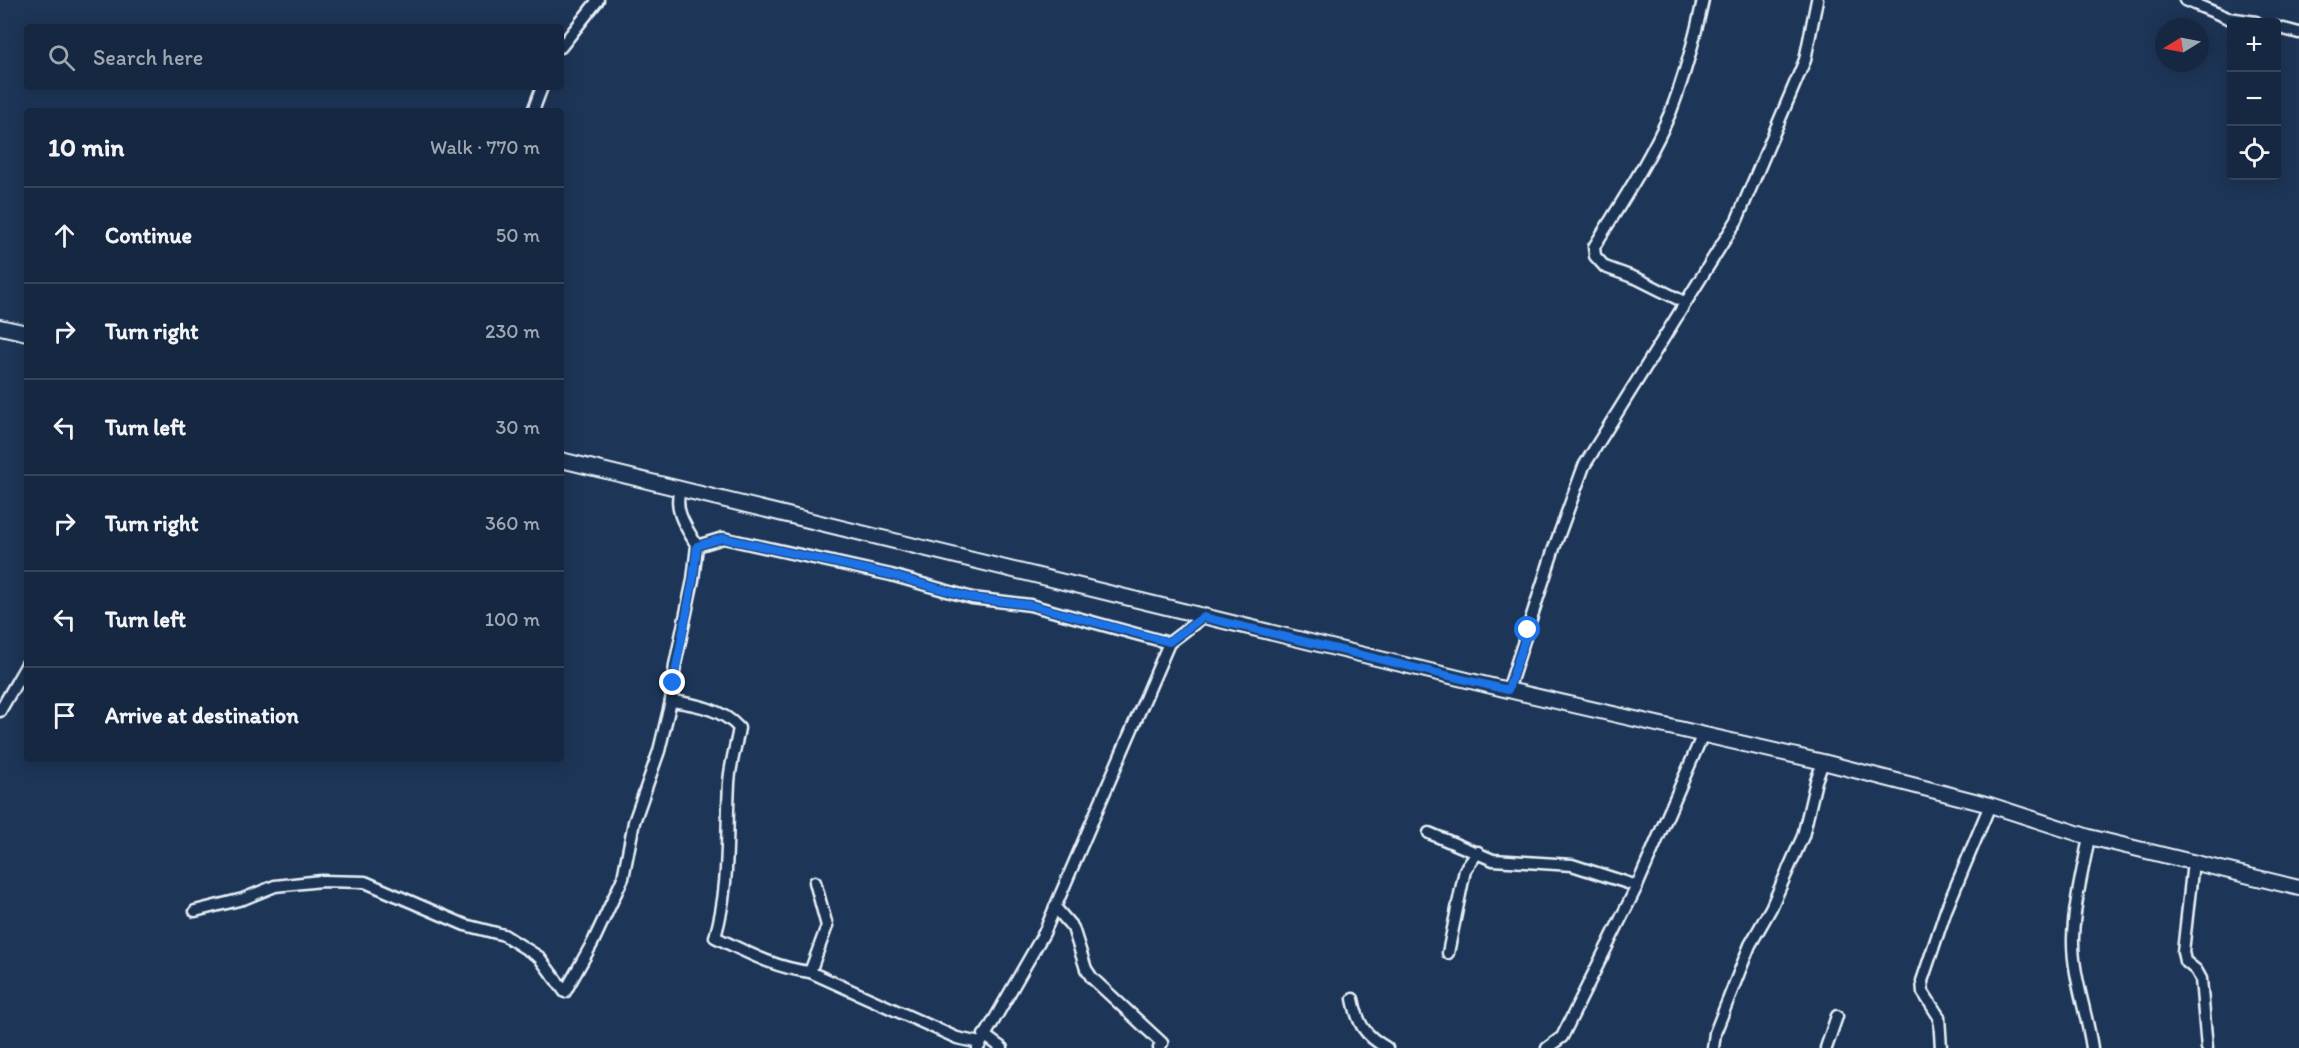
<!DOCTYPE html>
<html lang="en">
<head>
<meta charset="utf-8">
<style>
	body { margin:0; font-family:Itim,sans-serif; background:#23344c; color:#f1f3f6 }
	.controls { position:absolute; right:18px; top:18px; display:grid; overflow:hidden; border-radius:6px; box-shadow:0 3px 15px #0003 }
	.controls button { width:54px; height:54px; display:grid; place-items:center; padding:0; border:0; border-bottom:2px solid #35445a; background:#162841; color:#f1f3f6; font:30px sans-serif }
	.compass { position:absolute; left:2155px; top:18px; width:54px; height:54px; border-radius:50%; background:#162841; box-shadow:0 3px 15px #0003; rotate:260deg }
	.stop { position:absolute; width:18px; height:18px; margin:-14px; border:4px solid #1a73e8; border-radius:50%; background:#fff }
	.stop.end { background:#1a73e8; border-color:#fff; box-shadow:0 2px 6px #0008 }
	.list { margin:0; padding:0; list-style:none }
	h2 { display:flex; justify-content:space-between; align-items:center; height:78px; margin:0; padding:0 24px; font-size:26px }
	h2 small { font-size:20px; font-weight:400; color:#9ea6b1 }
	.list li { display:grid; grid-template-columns:39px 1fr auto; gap:18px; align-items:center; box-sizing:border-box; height:96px; padding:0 24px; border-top:2px solid #35445a }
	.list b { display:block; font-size:22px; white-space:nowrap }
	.list em { font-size:20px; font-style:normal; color:#9ea6b1 }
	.icon { flex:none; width:33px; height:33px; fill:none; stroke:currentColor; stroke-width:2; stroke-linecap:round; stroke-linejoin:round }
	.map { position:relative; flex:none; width:2299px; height:1048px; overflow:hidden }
	.search { position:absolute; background:#162841; box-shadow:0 3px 15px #0003; left:24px; top:24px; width:540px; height:66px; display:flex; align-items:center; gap:15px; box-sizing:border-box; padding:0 21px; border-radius:6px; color:#9ea6b1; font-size:22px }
	.panel { position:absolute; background:#162841; box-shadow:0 3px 15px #0003; left:24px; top:108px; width:540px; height:654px; border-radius:6px }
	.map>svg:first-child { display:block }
</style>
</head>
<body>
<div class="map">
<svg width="2299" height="1048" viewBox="0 0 2299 1048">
	<rect width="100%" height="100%" fill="#1d3557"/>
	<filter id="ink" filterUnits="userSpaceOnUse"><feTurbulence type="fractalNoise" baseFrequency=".0167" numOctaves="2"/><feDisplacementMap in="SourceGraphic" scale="12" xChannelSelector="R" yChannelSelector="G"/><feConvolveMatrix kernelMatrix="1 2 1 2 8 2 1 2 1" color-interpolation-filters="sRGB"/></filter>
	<g filter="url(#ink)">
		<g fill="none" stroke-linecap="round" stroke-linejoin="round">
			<g stroke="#e8f1f8" stroke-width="15">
				<g id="minor">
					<path d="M2185,0L2228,18L2256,22"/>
					<path d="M2276,27L2299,33"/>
					<path d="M561,47L598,0"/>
					<path d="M533,111L542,87"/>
					<path d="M1684,302L1638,279L1605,267L1595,256L1594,247C1621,203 1651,158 1671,111C1685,75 1695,37 1703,0"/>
					<path d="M680,490C673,511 687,528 697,546"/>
					<path d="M1508,690L1553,551L1584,466L1737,220L1805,60L1817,0"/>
					<path d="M671,701C695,704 722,709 739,728C736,746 730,765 729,783C726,836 730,887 715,937C746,952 775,968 810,972L957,1038L980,1043"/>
					<path d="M0,711L27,664"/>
					<path d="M1429,833L1493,860L1572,865L1637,886"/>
					<path d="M2089,837C2083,870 2074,904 2073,938C2072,975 2087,1012 2092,1048"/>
					<path d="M2193,862L2183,952L2185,961L2196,970L2201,979L2207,1048"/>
					<path d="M1055,907L1073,928L1086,969L1092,978L1162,1043L1159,1048"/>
					<path d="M195,911L243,899L275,886L321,881L365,882L465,925L504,935L539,957L565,992L593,942L623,878L634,822L659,751L671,701L675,665L693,580L697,546L723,538L891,575L972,598L1030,605L1169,643"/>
					<path d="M1448,953L1465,870L1478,852"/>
					<path d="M810,972L827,926L815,882"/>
					<path d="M1353,999C1358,1024 1364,1035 1387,1048"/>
					<path d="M984,1035L1002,1048"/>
					<path d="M978,1048L1044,933L1169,643L1203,617"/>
					<path d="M1547,1048L1562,1037L1637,886L1703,734"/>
					<path d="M1713,1048L1715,1033L1750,945L1771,908L1803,836L1816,781L1823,762"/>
					<path d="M1826,1048L1837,1016"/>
					<path d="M1941,1048L1939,1017L1923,992L1922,981L1946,910L1990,805"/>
				</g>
			</g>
			<g stroke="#e8f1f8" stroke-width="18">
				<g id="major">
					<path d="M0,327L27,333"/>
					<path d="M561,460L1508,690L1823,762L1990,805L2089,837L2299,888"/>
				</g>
			</g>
			<use href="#minor" stroke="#1d3557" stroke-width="10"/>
			<use href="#major" stroke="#1d3557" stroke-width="14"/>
		</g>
	</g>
	<g fill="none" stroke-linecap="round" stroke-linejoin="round" filter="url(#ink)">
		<path stroke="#1a73e8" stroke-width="8" d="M673,683L693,580L697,546L723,538L891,575L972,598L1030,605L1169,642L1203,617L1508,690L1528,630"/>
	</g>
</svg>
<div class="controls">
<button>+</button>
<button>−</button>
<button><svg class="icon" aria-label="locate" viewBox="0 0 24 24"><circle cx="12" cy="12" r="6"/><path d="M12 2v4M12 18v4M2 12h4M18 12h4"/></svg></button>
</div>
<svg class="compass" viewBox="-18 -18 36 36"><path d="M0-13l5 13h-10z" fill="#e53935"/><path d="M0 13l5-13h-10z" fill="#9ea6b1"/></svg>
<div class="stop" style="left:1528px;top:630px"></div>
<div class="stop end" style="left:673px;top:683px"></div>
<div class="search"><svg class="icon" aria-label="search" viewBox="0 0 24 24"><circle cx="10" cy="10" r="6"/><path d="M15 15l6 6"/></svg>Search here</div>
<section class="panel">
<h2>10 min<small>Walk · 770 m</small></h2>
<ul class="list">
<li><svg class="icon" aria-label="ahead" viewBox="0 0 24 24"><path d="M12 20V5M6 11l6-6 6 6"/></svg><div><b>Continue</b></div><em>50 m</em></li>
<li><svg class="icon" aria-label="right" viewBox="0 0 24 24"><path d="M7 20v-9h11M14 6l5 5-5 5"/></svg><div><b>Turn right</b></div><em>230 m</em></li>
<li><svg class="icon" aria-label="left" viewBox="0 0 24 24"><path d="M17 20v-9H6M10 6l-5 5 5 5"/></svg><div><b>Turn left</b></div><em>30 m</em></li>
<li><svg class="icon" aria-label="right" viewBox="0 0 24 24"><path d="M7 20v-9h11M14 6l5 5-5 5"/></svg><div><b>Turn right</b></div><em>360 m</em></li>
<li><svg class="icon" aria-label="left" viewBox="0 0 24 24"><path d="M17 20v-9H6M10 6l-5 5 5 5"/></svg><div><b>Turn left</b></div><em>100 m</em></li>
<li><svg class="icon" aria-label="arrive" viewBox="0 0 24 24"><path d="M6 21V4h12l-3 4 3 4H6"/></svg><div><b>Arrive at destination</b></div></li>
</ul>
</section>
</div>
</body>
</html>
